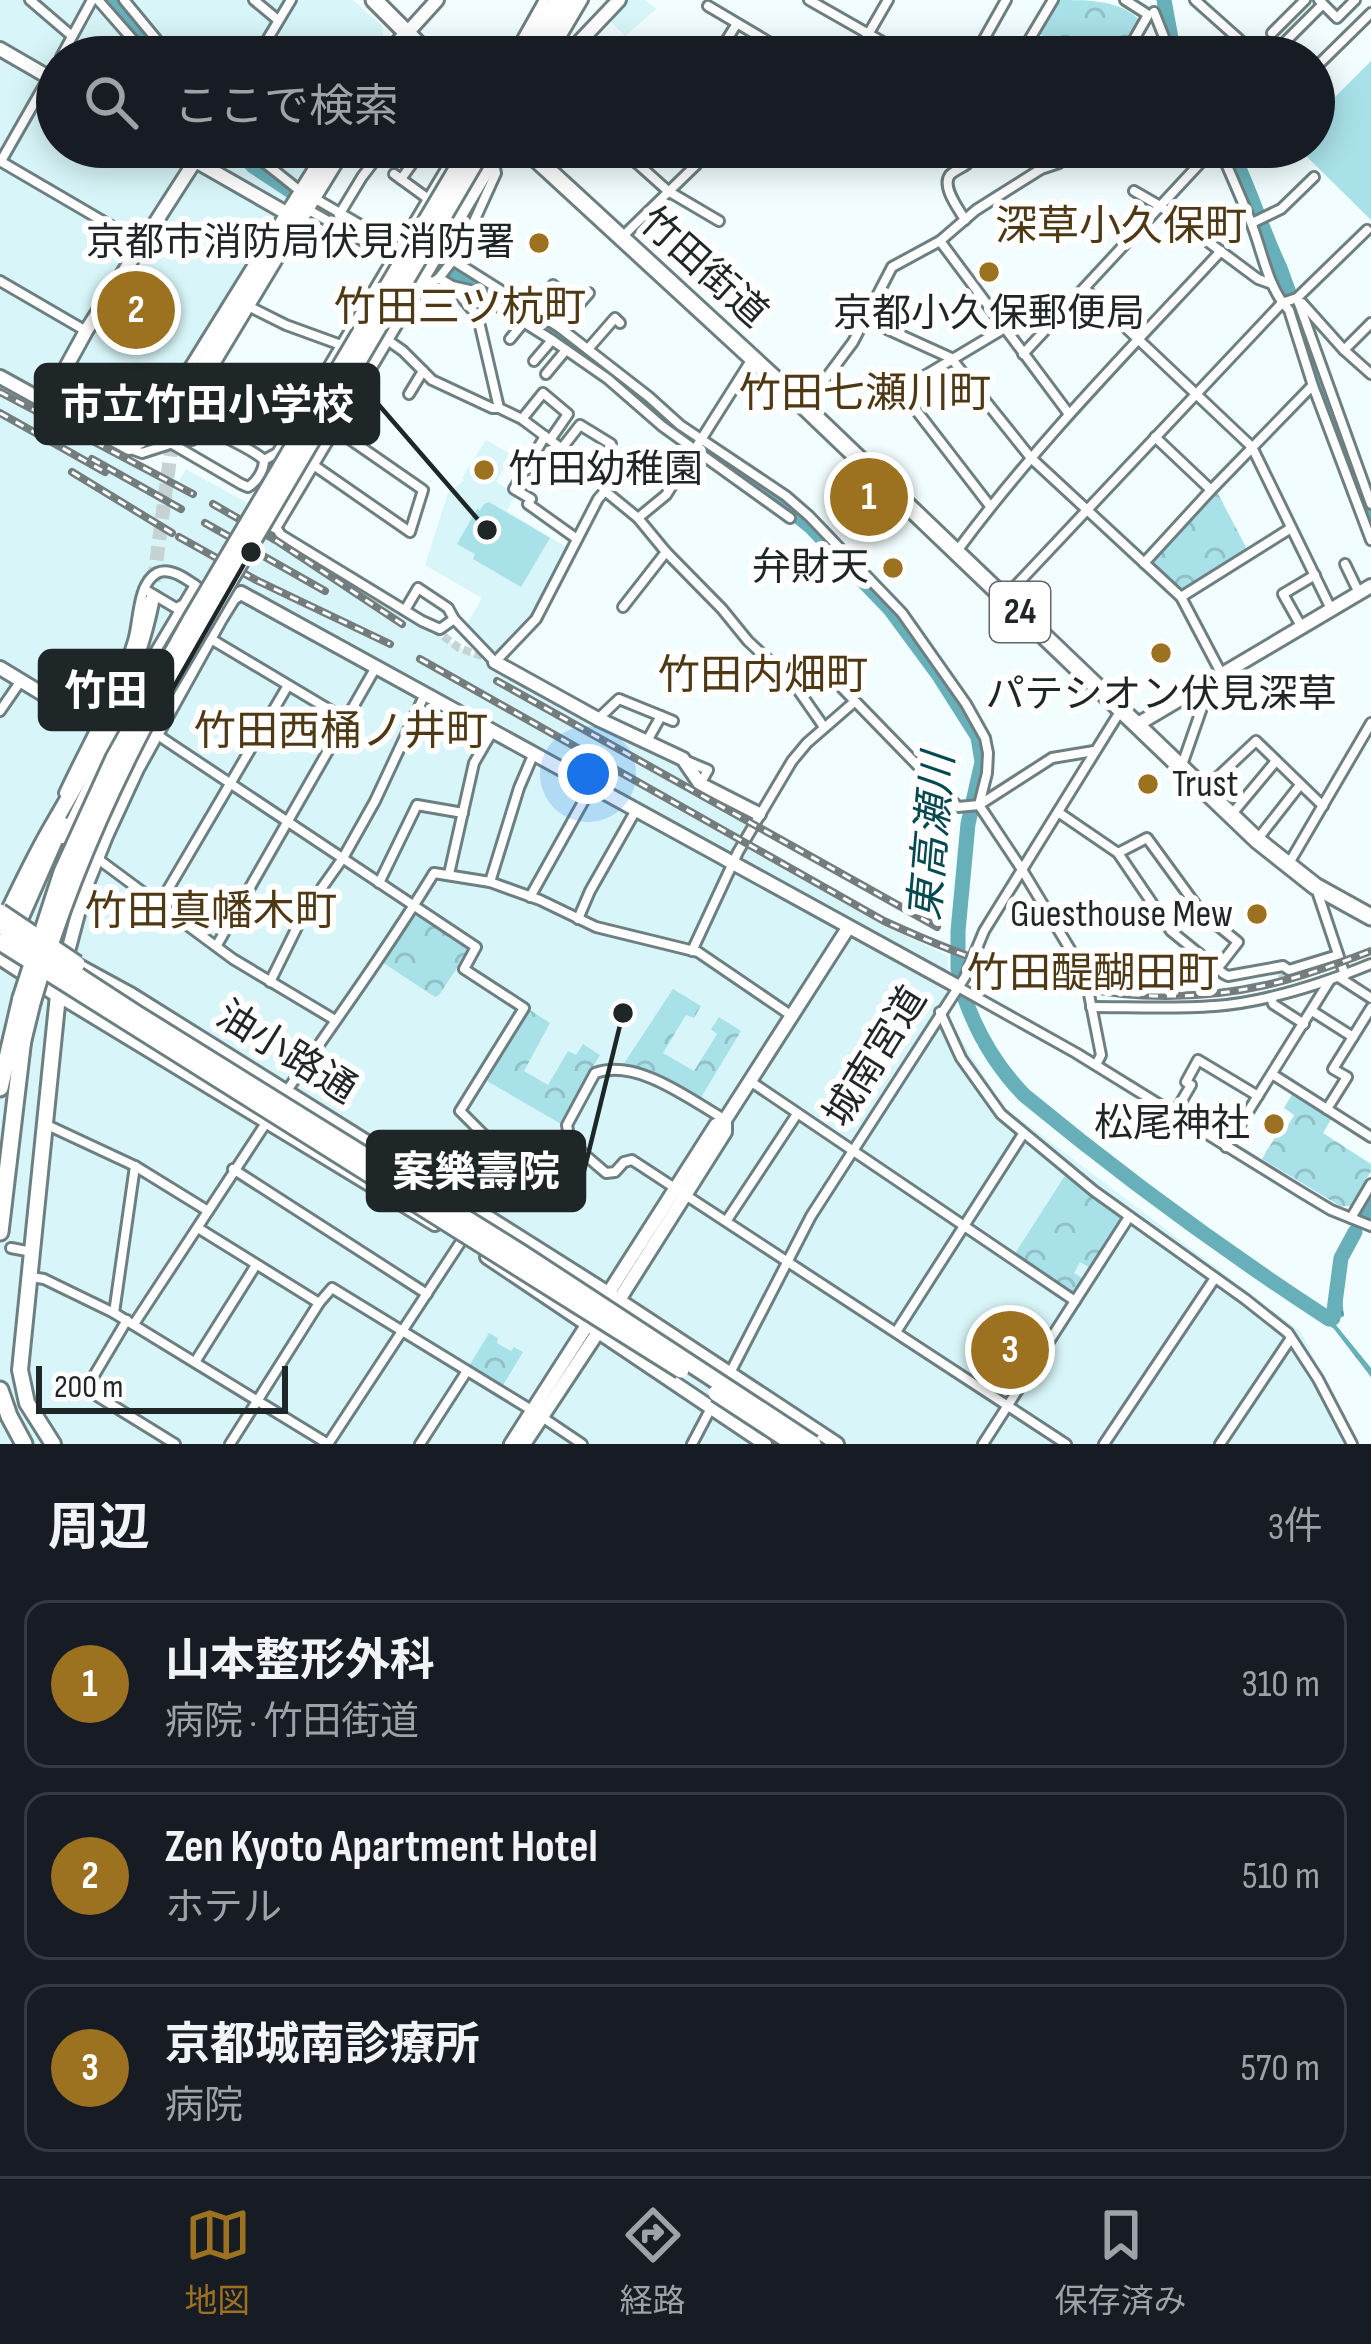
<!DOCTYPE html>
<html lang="ja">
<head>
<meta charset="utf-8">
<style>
	body { margin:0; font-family:"Sofia Sans Condensed","Noto Sans JP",sans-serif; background:#242831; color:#f1f3f6 }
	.scale { position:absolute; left:36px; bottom:30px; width:252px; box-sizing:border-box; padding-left:12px; border:6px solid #1f2627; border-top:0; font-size:33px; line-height:42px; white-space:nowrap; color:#1f2627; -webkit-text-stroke:9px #fff; paint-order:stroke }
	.you { position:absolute; left:588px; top:774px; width:42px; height:42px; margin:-30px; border:9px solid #fff; border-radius:50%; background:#1a73e8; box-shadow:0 0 0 18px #1a73e833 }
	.badge { display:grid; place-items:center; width:78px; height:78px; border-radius:50%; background:#9c7220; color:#fff; font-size:39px; font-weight:700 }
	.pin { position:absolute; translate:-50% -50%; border:6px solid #fff; box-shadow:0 3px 12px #0006 }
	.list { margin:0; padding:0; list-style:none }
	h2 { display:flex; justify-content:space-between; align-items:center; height:156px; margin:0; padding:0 48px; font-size:51px }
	h2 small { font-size:39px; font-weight:400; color:#9ea1a6 }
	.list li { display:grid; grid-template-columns:78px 1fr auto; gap:36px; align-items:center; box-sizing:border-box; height:168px; margin:0 24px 24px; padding:0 24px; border:3px solid #363941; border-radius:24px }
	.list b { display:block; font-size:45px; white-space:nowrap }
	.list p { margin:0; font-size:39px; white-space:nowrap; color:#9ea1a6 }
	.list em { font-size:39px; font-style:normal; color:#9ea1a6 }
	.icon { flex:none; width:66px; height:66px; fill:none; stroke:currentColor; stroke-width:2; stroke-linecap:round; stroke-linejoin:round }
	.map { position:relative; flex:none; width:1371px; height:1444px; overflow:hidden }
	.search { position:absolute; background:#171b24; box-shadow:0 6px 30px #0003; left:36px; right:36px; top:36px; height:132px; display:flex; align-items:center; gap:30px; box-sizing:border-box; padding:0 42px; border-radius:66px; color:#9ea1a6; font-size:45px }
	.sheet { height:732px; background:#171b24 }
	nav { display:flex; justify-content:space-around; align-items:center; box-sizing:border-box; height:168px; border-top:3px solid #363941; background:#171b24; font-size:33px; color:#9ea1a6 }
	nav a { display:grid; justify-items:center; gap:6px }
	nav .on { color:#9c7220 }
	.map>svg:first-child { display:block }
</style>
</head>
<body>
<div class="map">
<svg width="1371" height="1444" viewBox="0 0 1371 1444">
	<defs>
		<pattern id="forest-crowns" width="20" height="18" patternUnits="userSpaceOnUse" patternTransform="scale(3)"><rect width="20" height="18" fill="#a9e1e8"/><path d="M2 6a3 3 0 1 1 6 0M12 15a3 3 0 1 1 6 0" fill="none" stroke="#91c1c7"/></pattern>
		<pattern id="water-ripples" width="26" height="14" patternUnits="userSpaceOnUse" patternTransform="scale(3)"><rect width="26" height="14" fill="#68b0b9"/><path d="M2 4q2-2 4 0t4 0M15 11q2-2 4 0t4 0" fill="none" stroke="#558f96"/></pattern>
	</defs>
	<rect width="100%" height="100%" fill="#f1fdfe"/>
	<g fill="#d8f6f9">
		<path d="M0,0H353L382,26L384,43L376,57H57V147H320L132,454L133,458L179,481L186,469L249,504L243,516L342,579L487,663L682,767L752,816L739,840L424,660L422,664L885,926L948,956L945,1013L1002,1105L1301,1332L1356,1444H0Z"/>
		<path d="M628,0H645L656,9L625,36L611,22Z"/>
		<path d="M486,440L512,455L496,482L516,494L507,511L571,550L536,613L503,651H493L467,624L482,598L425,565L448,493L464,480L462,478Z"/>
	</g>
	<g fill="url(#forest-crowns)">
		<path d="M1058,0C1088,0 1121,0 1139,20L1117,57H1078L1038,33Z"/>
		<path d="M1217,492L1248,551L1186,591L1177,590L1150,564Z"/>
		<path d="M418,912L468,946L469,950L439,995L435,997L382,962L412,914Z"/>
		<path d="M673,989L701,1006L694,1018L686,1015L663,1053L694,1071L717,1034L711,1029L719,1017L741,1031L700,1099L652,1072L621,1068Z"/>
		<path d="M530,1010L550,1023L524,1071L548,1085L568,1051L576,1055L583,1044L600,1055L561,1124L487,1081Z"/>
		<path d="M1293,1093L1333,1116L1323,1133L1371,1164V1171L1351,1206H1340L1262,1159L1277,1134L1282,1136L1294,1115L1284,1108Z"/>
		<path d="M1069,1175L1121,1215L1123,1221L1092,1269L1080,1262L1074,1273L1085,1280L1077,1292H1073L1019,1258L1016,1252L1064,1177Z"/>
		<path d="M489,1333L498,1338L497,1343L511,1351L514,1347L523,1352L502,1387L469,1366Z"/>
	</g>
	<g fill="#a9e1e8">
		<path d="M1371,61V220L1297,147H1314V118Z"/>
		<path d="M489,502L550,538L521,587L473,559L475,554L457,544L477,509L480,510L484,504Z"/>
	</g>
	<path fill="url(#water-ripples)" d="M1330,1298H1342L1344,1316L1338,1319L1336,1325L1371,1368V1377L1334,1329L1313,1314L1315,1306L1330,1311Z"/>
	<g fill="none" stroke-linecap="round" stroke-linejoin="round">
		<g stroke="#68b0b9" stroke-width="15">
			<path d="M110,0L159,57"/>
			<path d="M1164,0L1171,38L1181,57"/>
			<path d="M236,147L253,166L318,209L386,247L476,285L556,336L634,392L673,426L770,494L811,527L890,609L938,674L978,737L982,762L968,824L958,931V969"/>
			<path d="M1229,147C1249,186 1261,228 1280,268L1371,519"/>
			<path d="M964,996C977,1034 996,1066 1024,1095C1122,1176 1223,1250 1329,1319"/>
			<path d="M1365,1215L1371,1204"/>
			<path d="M1333,1318L1341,1258L1355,1232"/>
		</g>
		<g stroke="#c7d2d3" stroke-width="8" stroke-dasharray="8 4" stroke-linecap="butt">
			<path d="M434,629L459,648L490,659"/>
			<path d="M1282,974L1285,985"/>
		</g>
		<path stroke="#c7d2d3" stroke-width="14" stroke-dasharray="14 7" stroke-linecap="butt" d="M151,602L173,435"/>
		<g stroke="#6d7f81" stroke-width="14">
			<g id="street">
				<path d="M30,0L72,36"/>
				<path d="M98,0L148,57"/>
				<path d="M124,0L171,57"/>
				<path d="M254,0L278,20"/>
				<path d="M809,0L909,57"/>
				<path d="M1125,0L1147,14"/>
				<path d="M1195,0L1242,42"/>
				<path d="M1319,0L1337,18L1355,0"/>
				<path d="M708,6L794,57"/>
				<path d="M1154,12L1172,57"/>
				<path d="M1272,33L1305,0"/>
				<path d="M1283,44L1323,4"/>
				<path d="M61,57L92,0"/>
				<path d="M257,57L291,0"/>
				<path d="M512,57L544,0"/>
				<path d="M558,57L554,49L583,0"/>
				<path d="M716,57L736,25"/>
				<path d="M764,57L771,44"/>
				<path d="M855,57L888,0"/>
				<path d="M974,57L1006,0"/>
				<path d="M1019,57L1053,0"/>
				<path d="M1124,57L1148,15"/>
				<path d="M1314,69L1371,13"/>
				<path d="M245,147L300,191"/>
				<path d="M619,147L668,191L719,221"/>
				<path d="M1219,147C1229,171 1240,195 1250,220C1262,248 1267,288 1289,310L1313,386L1371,540"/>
				<path d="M0,161L142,244"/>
				<path d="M1,161L57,63"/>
				<path d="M635,162L648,147"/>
				<path d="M394,174L427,198"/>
				<path d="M401,179L417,157"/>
				<path d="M1134,191L1160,206L1258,279L1272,284"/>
				<path d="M314,198L364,227L386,236L404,238L430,253L454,261L559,327L649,397L680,425L786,496L809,516L902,613L966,704L985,738L988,753L987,773L979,805L1021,868L1085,974L1101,1055L1096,1065"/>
				<path d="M307,209L393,258"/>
				<path d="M339,215L362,177L385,147"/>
				<path d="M965,220C959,209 941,187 950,175C955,170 962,168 967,164V156L963,152L966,147"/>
				<path d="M1252,223L1281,209L1314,177"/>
				<path d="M622,237L696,165L708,147"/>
				<path d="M940,241L1069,414"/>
				<path d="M439,278L461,250L496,173L494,164"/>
				<path d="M424,279L433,282L439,278L452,286L474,291L552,340L608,379L662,426L790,518"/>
				<path d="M0,281L86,331"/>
				<path d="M553,285L577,306"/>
				<path d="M452,286L475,313L480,326L499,408L522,419L594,473"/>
				<path d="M1085,289L1252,447L1331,609"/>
				<path d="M1297,298L1371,504"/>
				<path d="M1302,303L1344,350L1371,374"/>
				<path d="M248,306L286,325L341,345"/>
				<path d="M865,319L951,358L1031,458L1181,597L1221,673"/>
				<path d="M559,327L589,293"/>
				<path d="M386,339L403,351L432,380L492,408H499"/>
				<path d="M510,339L524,322"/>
				<path d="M588,349L615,318L620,323"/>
				<path d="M1344,350L1371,323"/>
				<path d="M1023,354L1215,147"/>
				<path d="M534,361L552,340"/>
				<path d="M546,374L566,350"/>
				<path d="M409,394L423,371"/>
				<path d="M806,405L853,342L892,267L940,241L976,210L1041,169L1059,163L1073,147"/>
				<path d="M522,419L543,393L568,414L550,440"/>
				<path d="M154,424L182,440H192"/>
				<path d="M150,431L241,484L248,487C257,482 264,470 264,460C242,440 195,433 194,399L280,256"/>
				<path d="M545,436L514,489L531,499L528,504L577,539"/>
				<path d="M1155,437L1211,490"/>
				<path d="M129,448L142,443L270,237"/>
				<path d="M562,448L580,425L611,444"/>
				<path d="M131,449L142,453L170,444"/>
				<path d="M264,460L277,453L459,147"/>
				<path d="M312,464L410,532L423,490L335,429"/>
				<path d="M990,506L916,410L921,378L1003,329"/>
				<path d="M638,518L666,495L752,359"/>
				<path d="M275,526L281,535L422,621L440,629L454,619"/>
				<path d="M957,551C1036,444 1130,349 1221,251"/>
				<path d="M1144,563L1211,490L1312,386"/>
				<path d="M1345,564L1359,593"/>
				<path d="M144,589L176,608L182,605"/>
				<path d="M1006,596L1282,303L1297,298L1367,230"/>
				<path d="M1181,597L1291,528"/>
				<path d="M623,607L666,552"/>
				<path d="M405,610L418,588L448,608L454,619L495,662L536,619L598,499L605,491L638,518L666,552L722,609L748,641L794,684L824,727"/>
				<path d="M1301,626L1283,594L1315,575"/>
				<path d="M211,639L345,719"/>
				<path d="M812,657L958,807L979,805L1052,758L1094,751"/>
				<path d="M0,711L20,682"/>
				<path d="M599,718L619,699L673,721"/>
				<path d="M156,734L476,947L464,969L524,1008L460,1111L492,1143L500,1179L481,1211"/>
				<path d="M647,741L661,716"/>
				<path d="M689,762L708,770L700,784"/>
				<path d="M1182,765L1204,702L1197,690"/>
				<path d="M1205,789L1256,741L1323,806"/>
				<path d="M64,793C87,743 117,694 133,641C139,622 137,584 157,573C172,565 194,585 206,593"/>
				<path d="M1058,812L1118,853L1171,931L1224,974L1228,976L1283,966L1289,970L1338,955"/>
				<path d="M1231,815L1276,761"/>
				<path d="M62,839L143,672L195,585"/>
				<path d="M1257,840L1300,785"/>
				<path d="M1118,853L1147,838L1201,912L1238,942L1217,969"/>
				<path d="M98,859L233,959L335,1020"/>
				<path d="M1288,865L1371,723"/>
				<path d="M449,874L474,763L492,732"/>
				<path d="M490,882L519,788L534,753"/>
				<path d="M379,883L417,805L463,813"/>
				<path d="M1317,891L1345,975"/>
				<path d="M530,897L592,786"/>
				<path d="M160,903L287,687"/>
				<path d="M578,919L590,891L636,810"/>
				<path d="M217,945L376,667"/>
				<path d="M692,951L738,852L792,761L807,743L853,703"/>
				<path d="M1340,978L1371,998"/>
				<path d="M270,982L304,913L343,858L375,801L425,694"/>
				<path d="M958,987L1076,1053L1301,1192L1331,1210L1371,1226"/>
				<path d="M1271,997L1273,1004L1304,1024"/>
				<path d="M1091,1007C1132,1007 1174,1009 1215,1006C1268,1002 1322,984 1371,964"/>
				<path d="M1312,1011L1353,1037"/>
				<path d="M940,1012L961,1058L1001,1114L1094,1191L1245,1299L1288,1333L1318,1379L1352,1444"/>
				<path d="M1272,1074L1371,1137"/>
				<path d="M750,1081L1075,1301"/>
				<path d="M286,1092C336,1020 388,948 434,873L490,882L540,900L596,927L698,952L792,1016"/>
				<path d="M1327,1109L1347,1077L1333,1069L1371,1008"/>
				<path d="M1174,1114L1191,1085L1186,1082L1198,1060L1258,1096"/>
				<path d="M724,1119C689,1099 637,1058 595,1073L567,1125L570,1142L606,1173L615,1172L624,1162L632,1160L1066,1444"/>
				<path d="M45,1124L135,1166L208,1211"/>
				<path d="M1226,1147L1330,980"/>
				<path d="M233,1169L427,1294"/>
				<path d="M1351,1218L1371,1184"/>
				<path d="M727,1220L797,1114"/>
				<path d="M198,1228L319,1303"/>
				<path d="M11,1248L32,1252"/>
				<path d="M31,1277L44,1279L114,1313L328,1444"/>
				<path d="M114,1313L135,1166"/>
				<path d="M127,1320L86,1389L175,1444"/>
				<path d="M134,1324L268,1120"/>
				<path d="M896,1332L1023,1134"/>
				<path d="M195,1362L256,1265"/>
				<path d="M730,1373L811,1216L965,977L984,931L1121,710"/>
				<path d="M542,1417L582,1444"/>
				<path d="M230,1444L319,1303L332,1288L533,1411"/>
				<path d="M328,1444L462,1240"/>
				<path d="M420,1444L467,1371"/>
				<path d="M692,1444L711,1408"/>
				<path d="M983,1444L1129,1217"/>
				<path d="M1104,1444L1215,1278"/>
				<path d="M1220,1444L1291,1338"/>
			</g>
		</g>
		<g stroke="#6d7f81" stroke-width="18">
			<g id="secondary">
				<path d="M407,33L437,0"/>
				<path d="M0,49L57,82"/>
				<path d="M565,57L619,0"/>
				<path d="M171,147L288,214"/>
				<path d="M0,377L129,448"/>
				<path d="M47,402L86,331L195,161"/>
				<path d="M275,526L501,147"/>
				<path d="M495,662L598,719L683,759L700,784L759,814"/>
				<path d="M0,668L97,727"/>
				<path d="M1138,724L1371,586"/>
				<path d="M58,995L435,1224"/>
				<path d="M458,1199L132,995L66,959L84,891L106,836L137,769L220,619L233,598L241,593L957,986"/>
				<path d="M475,1209L608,1293L837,1444"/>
				<path d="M487,1257L765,1444"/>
				<path d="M606,1297L716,1125L725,1120L848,928"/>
				<path d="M617,1303L725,1132V1120"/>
				<path d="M511,1444L591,1319"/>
				<path d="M524,1444L602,1326"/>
			</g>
		</g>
		<g stroke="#6d7f81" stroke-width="20">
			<g id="primary">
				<path d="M386,57L407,33"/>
				<path d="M271,249L281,225L330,147"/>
				<path d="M175,425L188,390L203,365L264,265L294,229L344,147"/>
				<path d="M3,923C19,889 35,855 54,823C95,753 135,683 151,602"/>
				<path d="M0,957L58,995"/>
				<path d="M3,958L62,824"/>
				<path d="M53,1444L27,1403L20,1370L58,995L63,974"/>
			</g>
		</g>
		<g stroke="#6d7f81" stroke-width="21">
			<g id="highway">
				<path d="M374,0L431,57"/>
				<path d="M523,57L557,0"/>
				<path d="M537,57L571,0"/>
				<path d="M523,147L786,389L1257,840L1315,886L1371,917"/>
				<path d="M22,1044L32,1003"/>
				<path d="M0,1088L21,998"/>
				<path d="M447,1198L483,1214"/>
				<path d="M0,1232L23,1038"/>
				<path d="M0,1390L9,1416L24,1444"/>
			</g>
		</g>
		<use href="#street" stroke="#fff" stroke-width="8"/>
		<use href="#secondary" stroke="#fff" stroke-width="12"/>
		<use href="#primary" stroke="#fff" stroke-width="14"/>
		<use href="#highway" stroke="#fff" stroke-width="15"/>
		<g stroke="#747d7e" stroke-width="8">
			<g id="rail">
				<path d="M0,392L193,494"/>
				<path d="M0,413L105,472"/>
				<path d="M92,459L181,509"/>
				<path d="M72,472L172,533"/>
				<path d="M213,504L277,541L402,624"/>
				<path d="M205,523L325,591"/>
				<path d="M179,537L256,580L390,644"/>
				<path d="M420,659L884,921C1008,978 1128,1016 1266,985C1302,977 1337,964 1371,951"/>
				<path d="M497,681L937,927"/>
			</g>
		</g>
		<use href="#rail" stroke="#fff" stroke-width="3" stroke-dasharray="9" stroke-linecap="butt"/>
		<g stroke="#6d7f81" stroke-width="21" stroke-linecap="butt">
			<g id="highway-bridge">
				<path d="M0,912L77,964"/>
				<path d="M0,925L137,1014L523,1254L813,1444"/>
				<path d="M0,942L681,1370"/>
				<path d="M21,998L62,872L114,758L192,618L470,147"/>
				<path d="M32,1003C60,905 98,814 145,724L484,147"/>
				<path d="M716,1393L794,1444"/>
			</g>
		</g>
		<use href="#highway-bridge" stroke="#fff" stroke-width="15"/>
	</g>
	<g fill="#9c7220" stroke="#fff" stroke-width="4.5">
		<circle cx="539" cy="243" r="12"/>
		<circle cx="989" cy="272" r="12"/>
		<circle cx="484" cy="470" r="12"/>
		<circle cx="893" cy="568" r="12"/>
		<circle cx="1161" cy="653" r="12"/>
		<circle cx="1148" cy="784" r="12"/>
		<circle cx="1257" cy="914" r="12"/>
		<circle cx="1274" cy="1124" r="12"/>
	</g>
	<g text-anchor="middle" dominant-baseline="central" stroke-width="12" stroke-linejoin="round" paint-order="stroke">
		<rect fill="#fff" stroke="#626768" stroke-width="3" x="990" y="582" width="60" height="60" rx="9"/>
		<g font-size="36" font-weight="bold" fill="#1f2627">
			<text x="1020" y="612">24</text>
		</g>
		<g font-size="39" fill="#1f2627" stroke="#fff" text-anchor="end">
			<text x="515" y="243">京都市消防局伏見消防署</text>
			<text x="989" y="314" text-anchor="middle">京都小久保郵便局</text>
			<text x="508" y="470" text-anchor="start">竹田幼稚園</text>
			<text x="869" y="568">弁財天</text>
			<text x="1161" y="695" text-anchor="middle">パテシオン伏見深草</text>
			<text x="1172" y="784" text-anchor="start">Trust</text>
			<text x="1233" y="914">Guesthouse Mew</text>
			<text x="1250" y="1124">松尾神社</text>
		</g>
		<g font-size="39" fill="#1f2627" stroke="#fff">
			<text transform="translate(703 268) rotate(42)">竹田街道</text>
			<text transform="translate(286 1053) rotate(32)">油小路通</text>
			<text transform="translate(876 1057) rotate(-58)">城南宮道</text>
		</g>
		<g font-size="42" fill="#4e3914" stroke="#fff">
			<text x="1121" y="227">深草小久保町</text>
			<text x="460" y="308">竹田三ツ杭町</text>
			<text x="865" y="394">竹田七瀬川町</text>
			<text x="763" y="676">竹田内畑町</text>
			<text x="341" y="732">竹田西桶ノ井町</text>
			<text x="211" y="912">竹田真幡木町</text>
			<text x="1093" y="974">竹田醍醐田町</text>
		</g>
		<g font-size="42" font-style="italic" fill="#054a51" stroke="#fff">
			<text transform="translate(933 837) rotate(-85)">東高瀬川</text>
		</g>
	</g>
	<path fill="none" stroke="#1f2627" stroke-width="4.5" d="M487 530L378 404M251 552L172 690M623 1013L584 1171"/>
	<g fill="#1f2627" stroke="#fff" stroke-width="4.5">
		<circle cx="487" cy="530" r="12"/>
		<circle cx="251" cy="552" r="12"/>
		<circle cx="623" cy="1013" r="12"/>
	</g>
	<g fill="#1f2627" stroke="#1f2627" stroke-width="4.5">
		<rect x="36" y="365" width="342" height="78" rx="12"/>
		<rect x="40" y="651" width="132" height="78" rx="12"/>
		<rect x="368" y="1132" width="216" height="78" rx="12"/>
	</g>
	<g font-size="42" text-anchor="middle" font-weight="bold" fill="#fff">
		<text x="207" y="419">市立竹田小学校</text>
		<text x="106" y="705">竹田</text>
		<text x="476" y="1186">案樂壽院</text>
	</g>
</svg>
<div class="scale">200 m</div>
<div class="you"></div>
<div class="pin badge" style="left:869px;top:497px">1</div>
<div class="pin badge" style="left:136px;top:310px">2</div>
<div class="pin badge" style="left:1010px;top:1350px">3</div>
<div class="search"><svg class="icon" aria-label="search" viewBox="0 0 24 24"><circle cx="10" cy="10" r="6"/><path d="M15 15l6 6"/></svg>ここで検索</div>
</div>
<section class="sheet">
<h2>周辺<small>3件</small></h2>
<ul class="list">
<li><span class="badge">1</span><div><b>山本整形外科</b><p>病院 · 竹田街道</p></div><em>310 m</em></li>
<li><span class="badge">2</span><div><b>Zen Kyoto Apartment Hotel</b><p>ホテル</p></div><em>510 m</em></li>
<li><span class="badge">3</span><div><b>京都城南診療所</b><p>病院</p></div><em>570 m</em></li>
</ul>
</section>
<nav>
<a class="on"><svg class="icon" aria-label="map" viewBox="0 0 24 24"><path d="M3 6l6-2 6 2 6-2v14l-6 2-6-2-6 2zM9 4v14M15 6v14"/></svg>地図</a>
<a><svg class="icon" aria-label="directions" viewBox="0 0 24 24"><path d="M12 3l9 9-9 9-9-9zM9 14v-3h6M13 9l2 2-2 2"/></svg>経路</a>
<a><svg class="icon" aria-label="saved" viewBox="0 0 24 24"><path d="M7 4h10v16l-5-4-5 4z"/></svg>保存済み</a>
</nav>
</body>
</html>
